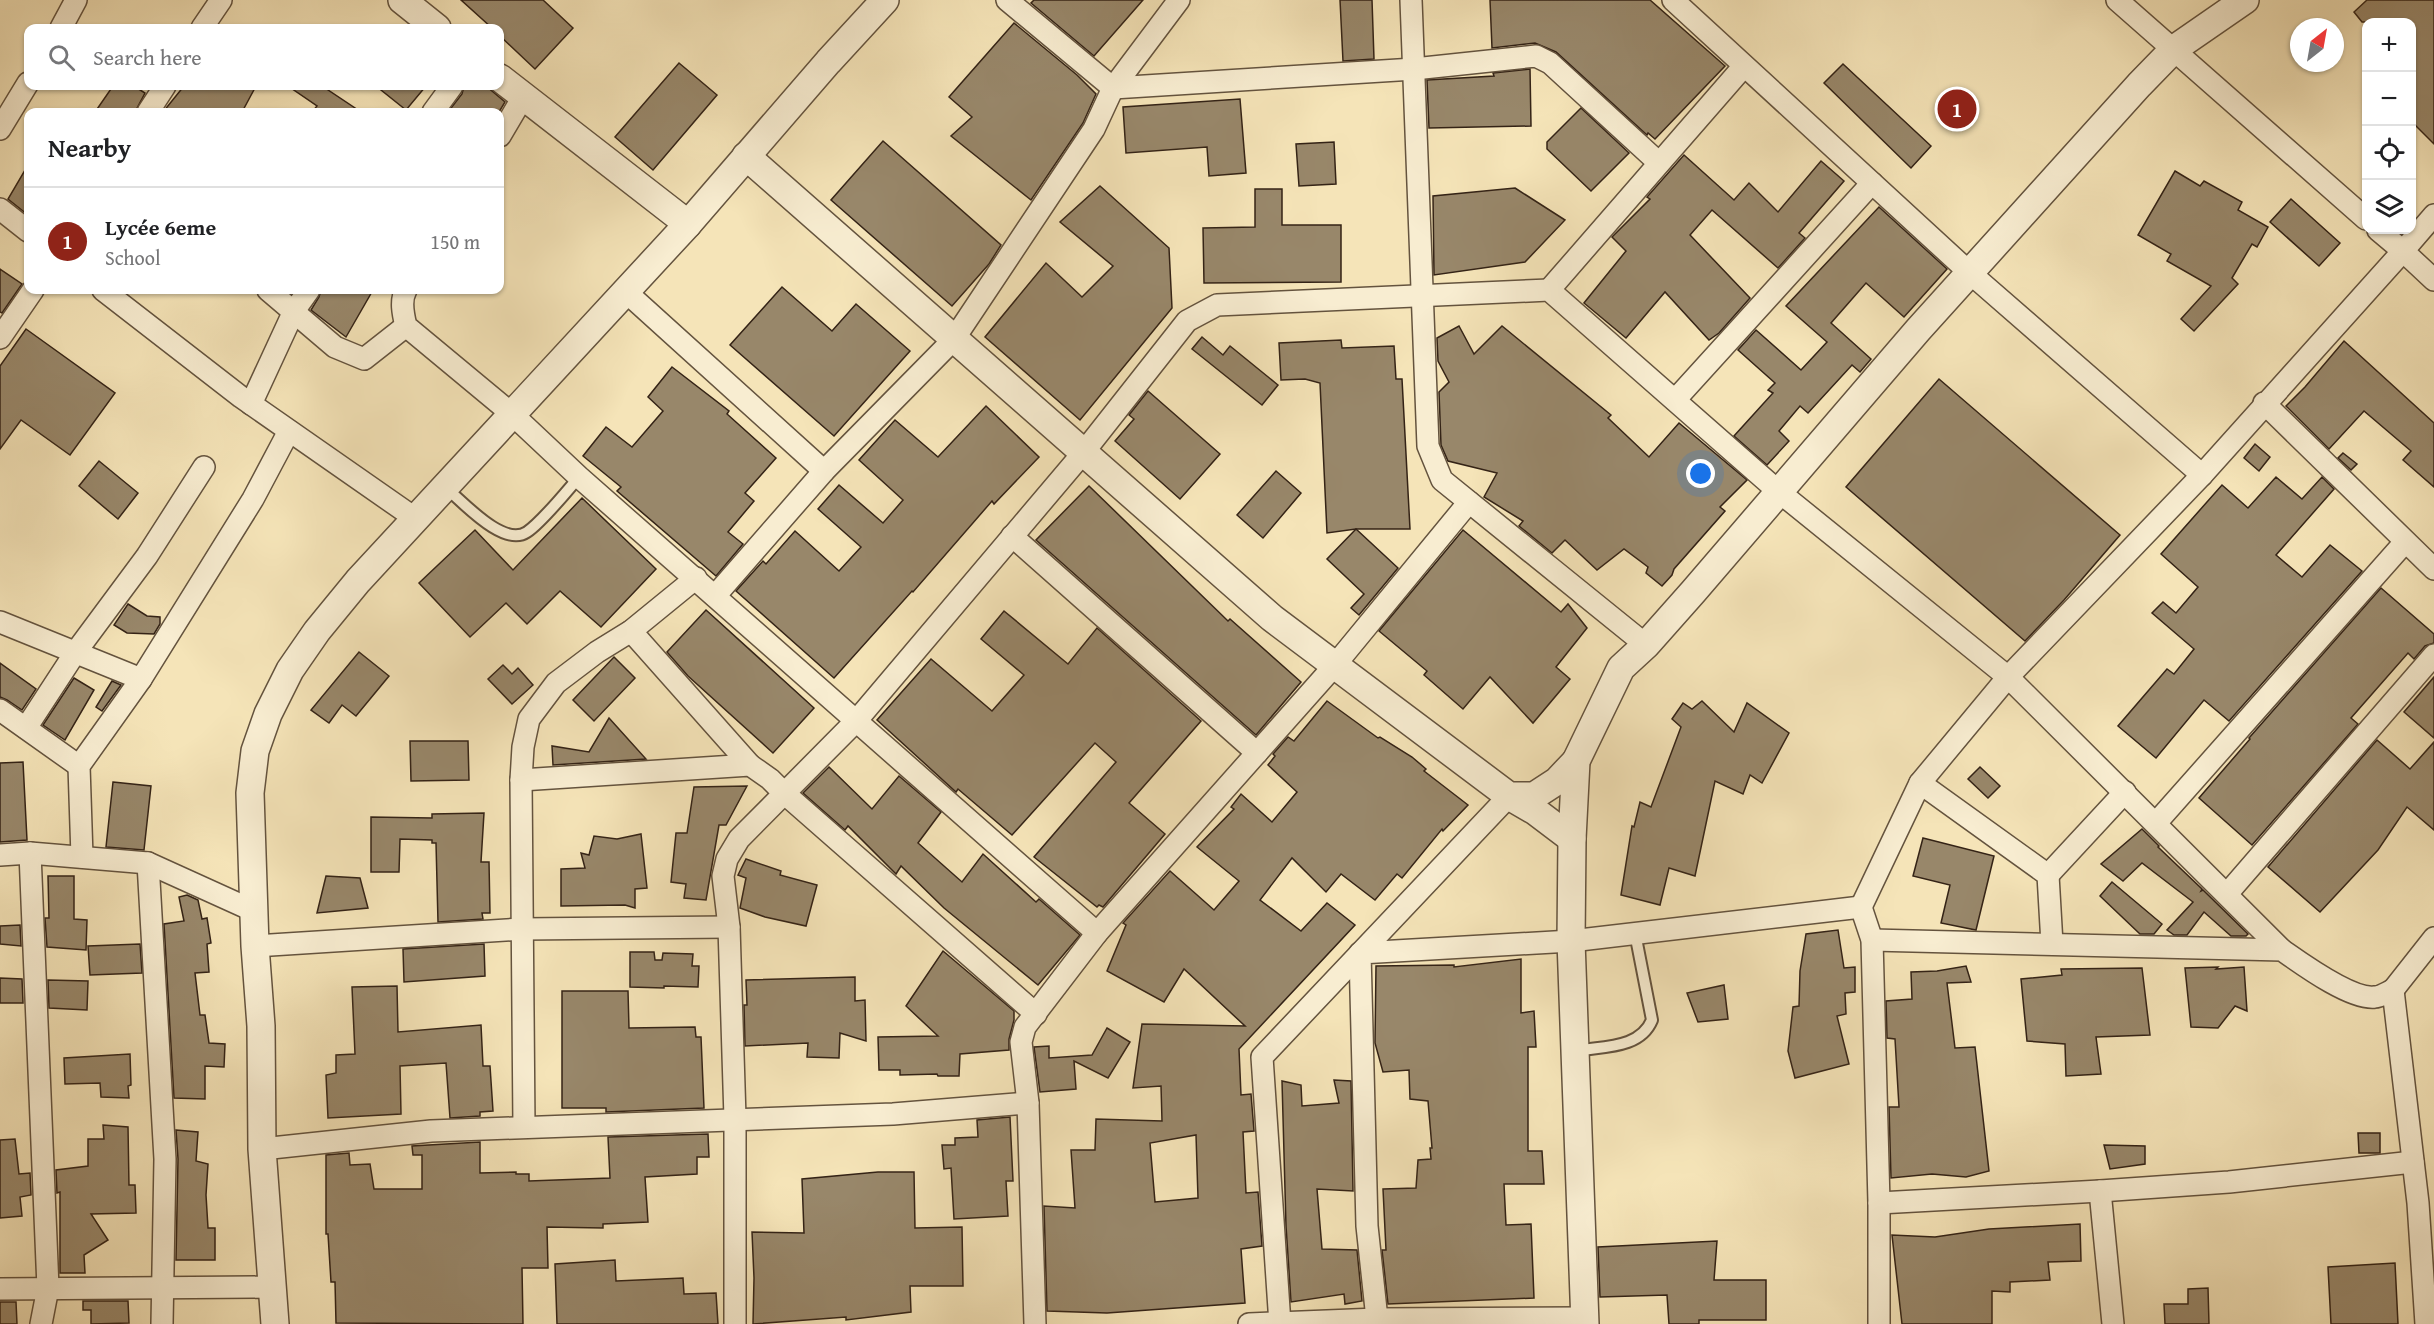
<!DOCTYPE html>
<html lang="en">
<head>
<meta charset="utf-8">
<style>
	body { margin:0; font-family:"Gentium Book Plus",serif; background:#f2f2f2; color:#202124 }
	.controls { position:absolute; right:18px; top:18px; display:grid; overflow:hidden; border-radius:12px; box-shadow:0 2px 4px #0004 }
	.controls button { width:54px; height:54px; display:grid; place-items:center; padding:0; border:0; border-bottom:2px solid #e0e0e0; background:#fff; color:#202124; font:30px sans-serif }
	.compass { position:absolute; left:2290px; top:18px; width:54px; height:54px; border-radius:50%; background:#fff; box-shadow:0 2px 4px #0004; rotate:31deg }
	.you { position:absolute; left:1701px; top:474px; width:21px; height:21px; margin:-15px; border:4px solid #fff; border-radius:50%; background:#1a73e8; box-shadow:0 0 0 9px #1a73e833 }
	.badge { display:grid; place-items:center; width:39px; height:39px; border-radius:50%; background:#8f2418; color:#fff; font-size:20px; font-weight:700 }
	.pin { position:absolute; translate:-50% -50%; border:3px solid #fff; box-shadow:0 2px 6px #0006 }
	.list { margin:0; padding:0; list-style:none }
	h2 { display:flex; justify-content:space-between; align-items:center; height:78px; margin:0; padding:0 24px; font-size:26px }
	h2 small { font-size:20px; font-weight:400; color:#757577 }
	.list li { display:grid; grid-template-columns:39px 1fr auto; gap:18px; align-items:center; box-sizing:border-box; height:108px; padding:0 24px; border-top:2px solid #e0e0e0 }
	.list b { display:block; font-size:22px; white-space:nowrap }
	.list p { margin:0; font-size:20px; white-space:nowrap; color:#757577 }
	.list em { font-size:20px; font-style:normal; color:#757577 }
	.icon { flex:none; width:33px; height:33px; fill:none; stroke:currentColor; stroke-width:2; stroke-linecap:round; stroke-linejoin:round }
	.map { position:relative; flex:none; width:2434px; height:1324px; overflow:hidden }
	.search { position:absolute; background:#fff; box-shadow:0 2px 4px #0004; left:24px; top:24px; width:480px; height:66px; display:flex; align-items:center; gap:15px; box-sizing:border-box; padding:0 21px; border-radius:12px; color:#757577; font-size:22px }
	.panel { position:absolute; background:#fff; box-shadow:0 2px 4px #0004; left:24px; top:108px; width:480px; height:186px; border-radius:12px }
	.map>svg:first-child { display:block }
</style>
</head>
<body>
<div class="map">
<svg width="2434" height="1324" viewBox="0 0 2434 1324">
	<rect width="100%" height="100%" fill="#f5e4b8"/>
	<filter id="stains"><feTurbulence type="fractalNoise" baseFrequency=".00333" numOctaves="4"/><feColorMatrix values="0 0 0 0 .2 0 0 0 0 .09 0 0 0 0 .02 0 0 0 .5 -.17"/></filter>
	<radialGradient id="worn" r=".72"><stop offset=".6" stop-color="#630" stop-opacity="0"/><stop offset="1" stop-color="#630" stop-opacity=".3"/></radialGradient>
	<g fill="#98876a" stroke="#342316" stroke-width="1.5" fill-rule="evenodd">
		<path d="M461,0H543L573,28L535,69L500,36V28H492Z"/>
		<path d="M1034,0H1143L1094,56L1031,3Z"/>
		<path d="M1340,0H1372L1374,59L1343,61Z"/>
		<path d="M1490,0H1650L1725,66L1655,139L1648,133L1647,135L1556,52L1535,43L1492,48Z"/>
		<path d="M2367,0H2434V144L2412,122V22H2362L2354,12Z"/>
		<path d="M1014,23L1077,75L1096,94L1083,123L1031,200L951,136L972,117L949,97Z"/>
		<path d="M679,63L717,95L653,170L615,137Z"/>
		<path d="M1843,64L1931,146L1911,168L1824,83Z"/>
		<path d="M1530,69L1531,126L1429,128L1427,80L1494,76L1493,73Z"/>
		<path d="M113,86H134L145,93L135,112H95Z"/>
		<path d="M184,86H256L242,112H163Z"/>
		<path d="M288,86H322L361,112H312L317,106Z"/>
		<path d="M376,86H426L406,110Z"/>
		<path d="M464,86H486L505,102L499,112H448L462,94Z"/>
		<path d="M1240,99L1246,173L1209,176L1207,147L1126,153L1123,107Z"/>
		<path d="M1581,108L1629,153L1591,191L1547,149V142Z"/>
		<path d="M883,141L1001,245L989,264L952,306L831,200Z"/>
		<path d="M1334,142L1336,184L1299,186L1296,144Z"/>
		<path d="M1684,155L1734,200L1749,183L1778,212L1821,161L1844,181L1799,233L1805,238L1778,268L1712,210L1690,235L1750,298L1719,333L1709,340L1665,292L1626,338L1584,303L1626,251L1612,237L1650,199L1647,197Z"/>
		<path d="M28,165V215L8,199Z"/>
		<path d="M2175,171L2200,186L2204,181L2242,202L2238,210L2268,227L2257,247L2252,244L2232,278L2238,284L2194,331L2181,319L2211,286L2167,261L2171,254L2138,235Z"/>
		<path d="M1100,186L1169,248L1172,308L1080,420L985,337L1046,263L1082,297L1113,266L1060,222Z"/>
		<path d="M1515,188L1565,220L1525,262L1434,275L1433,196Z"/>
		<path d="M1255,189H1282V225H1341V282L1204,283L1203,228L1255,227Z"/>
		<path d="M2291,199L2340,243L2319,266L2270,222Z"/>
		<path d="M1879,207L1947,269L1904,317L1866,283L1831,323L1871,359L1860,372L1852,365L1808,413L1800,406L1779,431L1789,441L1767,465L1734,436L1773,393L1768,390L1775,383L1738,350L1756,330L1801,370L1827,342L1786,306Z"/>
		<path d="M0,269L22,284L2,313L0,312Z"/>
		<path d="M782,287L832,331L856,304L910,351L834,436L730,345Z"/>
		<path d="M321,290H373L346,337L311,310L319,297Z"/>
		<path d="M1459,326L1474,354L1502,326L1611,415L1608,418L1649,457L1679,423L1747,480L1720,507L1725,511L1674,569L1672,575L1662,586L1646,573L1648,567L1624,549L1597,570L1565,540L1552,553L1519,526L1523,521L1484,497L1497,473L1448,461L1441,445L1439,392L1449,382L1438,361L1437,338Z"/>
		<path d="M26,329L115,393L70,455L21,420L0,449V366Z"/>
		<path d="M1202,337L1223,355L1230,346L1278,385L1262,405L1192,349Z"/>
		<path d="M1341,340L1342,348L1394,346L1396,379H1402L1410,529H1356L1327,533L1320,383L1305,379L1281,380L1279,343Z"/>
		<path d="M2344,341L2434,423V487L2403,460L2411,451L2364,411L2329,449L2286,406L2305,387Z"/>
		<path d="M672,367L729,411L727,414L776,458L745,493L754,501L728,532L743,544L716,576L617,491L621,487L583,456L606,427L632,447L663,411L648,397Z"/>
		<path d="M1939,379L2120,535L2064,600L2025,641L1846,487Z"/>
		<path d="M1148,391L1220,454L1180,499L1115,441L1134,419L1129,415Z"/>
		<path d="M986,406L1039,457L994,504L992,501L913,592L912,591L834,678L736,591L763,561L766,564L795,531L839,571L861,547L818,509L839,485L883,523L903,500L859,460L895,420L938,457Z"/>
		<path d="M2255,444L2270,457L2259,471L2244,458Z"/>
		<path d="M2343,453L2357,464L2351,470L2338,458Z"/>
		<path d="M99,461L138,493L118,519L79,486Z"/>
		<path d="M1276,471L1301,493L1263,538L1237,515Z"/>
		<path d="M2276,477L2302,499L2322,477L2334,489L2276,555L2302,577L2330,545L2362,571L2229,721L2204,700L2156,758L2118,726L2167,669L2174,674L2194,649L2152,613L2163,602L2176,613L2198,587L2161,554L2222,485L2248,508Z"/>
		<path d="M1089,486L1228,621L1230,619L1301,682L1256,735L1036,540Z"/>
		<path d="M582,498L656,569L601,627L560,591L527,624L506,603L470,637L419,583L475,530L513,570Z"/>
		<path d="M1356,529L1398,568L1359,615L1351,608L1364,594L1327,559Z"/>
		<path d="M1463,530L1561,612L1568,604L1587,628L1556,667L1570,679L1533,723L1490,677L1463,709L1424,675L1427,671L1379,631Z"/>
		<path d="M2381,588L2434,634V643L2425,646L2414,659L2408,653L2351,718L2358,724L2252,845L2199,798L2250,739L2249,738Z"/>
		<path d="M128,604L147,616L160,617V624L154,634L127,633L114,625Z"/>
		<path d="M706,610L814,708L773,753L688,676L667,652Z"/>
		<path d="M1004,611L1068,664L1097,628L1201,721L1129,803L1165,834L1103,907L1099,905L1097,907L1034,857L1116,762L1095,743L1012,835L958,789L956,792L877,720L931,659L992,711L1024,675L981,639Z"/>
		<path d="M359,652L389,676L356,716L342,705L329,723L311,710Z"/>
		<path d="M614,657L635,678L594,721L573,700Z"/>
		<path d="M0,663L36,689L22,710L7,700L0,697Z"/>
		<path d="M503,665L512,674L518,668L533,685L512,704L488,679Z"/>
		<path d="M2434,677V738L2404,712Z"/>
		<path d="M74,678L94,690L65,740L43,725Z"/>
		<path d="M112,681L121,685L102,711L96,707Z"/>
		<path d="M1327,701L1378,738L1380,737L1412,757L1426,769L1424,771L1468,805L1443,831L1442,829L1402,878L1397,874L1375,900L1341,874L1326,892L1292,858L1260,900L1301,931L1327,903L1355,925L1239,1049L1241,1095L1251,1094L1254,1131L1243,1132L1246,1193L1258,1192L1262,1246L1241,1249L1245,1303L1107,1313L1047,1311L1044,1206L1075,1208L1071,1150H1095L1096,1119L1162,1121L1161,1086L1133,1088L1142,1024L1245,1026L1184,969L1164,1002L1107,971L1126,925L1123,923L1170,871L1214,910L1239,881L1197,847L1234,809L1231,807L1241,794L1272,822L1297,792L1268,765L1275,756L1273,754L1288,737L1294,741ZM1196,1135L1198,1198L1155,1202L1150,1143Z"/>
		<path d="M1702,701L1734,732L1747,703L1789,733L1762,783L1750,775L1743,794L1715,781L1695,876L1669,868L1660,905L1621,895L1632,826L1634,827L1640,802L1651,807L1681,727L1672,719L1683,703L1692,709Z"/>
		<path d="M609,718L646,759L553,765L552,746L589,752Z"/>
		<path d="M2377,740L2410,769L2434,742V830L2407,807L2378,850L2320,912L2268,867Z"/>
		<path d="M410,741H468L469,780L411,781Z"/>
		<path d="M23,762L27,840L0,842V763Z"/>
		<path d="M829,767L872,809L899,776L941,812L918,843L962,882L983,854L1036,902L1039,899L1080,935L1038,985L944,908L901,866L896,874L848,826L845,830L803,793Z"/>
		<path d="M1980,767L2000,786L1988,798L1968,779Z"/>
		<path d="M113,782L151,786L144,850L106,847Z"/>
		<path d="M747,786L726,825H719L706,900L684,898L686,884L671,882L676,833H687L694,787Z"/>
		<path d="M484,813L481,862H489L490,913H482L483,919L438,922L436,843H432V840L400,839L399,872H371V817L432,818V814Z"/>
		<path d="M2142,829L2159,846L2158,847L2202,889L2201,891L2203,890L2248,934L2246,936H2231L2204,912L2187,935H2174L2167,930L2193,902L2142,863L2123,881L2101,864Z"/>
		<path d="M641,834L647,888L635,889V908L625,905L561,906V869L585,868L581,853L589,855L594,836L617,839Z"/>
		<path d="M1923,838L1994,856L1976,930L1941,923L1950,885L1913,876Z"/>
		<path d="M746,859L781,871L780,875L817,885L806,926L765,917L740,908L746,878L738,875Z"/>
		<path d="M48,876H74V919L87,920L86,950L47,947L45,918H49Z"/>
		<path d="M326,876L360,878L368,908L317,913Z"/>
		<path d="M2112,882L2162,924L2154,934H2140L2100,896Z"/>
		<path d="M187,895L198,900L202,919L207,918L211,943L207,944L209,972L195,973L200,1015H205L209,1043L225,1044L224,1067L205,1066V1099L174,1098L164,924L184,921L179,897Z"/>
		<path d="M20,925L21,946L0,944V926Z"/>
		<path d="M1838,930L1844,968L1855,967V992L1845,993L1846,1014L1837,1016L1849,1064L1795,1078L1788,1051L1793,1007L1799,1006L1800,971L1806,934Z"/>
		<path d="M140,944L142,973L90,975L88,946Z"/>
		<path d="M484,944L485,976L404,982L403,949Z"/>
		<path d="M943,951L1014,1011V1020L1009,1039V1050L960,1054L959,1076H938L937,1074L900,1075V1070H879L878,1037L938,1036L906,1006Z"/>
		<path d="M630,952H654L655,960H662L663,953L693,954L692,966H699L698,987L664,986V988L630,987Z"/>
		<path d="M1521,959V1013L1534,1011L1536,1047H1528V1151H1542L1544,1184H1504L1506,1225L1531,1224L1534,1298L1388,1304L1382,1250H1386L1383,1189L1416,1188L1418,1160L1431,1159L1430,1148H1432L1428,1101L1410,1099L1409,1070L1383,1072L1375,1043L1376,966L1454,965V967Z"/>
		<path d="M1966,966L1971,982L1947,983L1955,1048L1975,1047L1989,1171L1966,1177L1932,1174L1891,1178L1889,1107H1899L1895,1039L1887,1038L1886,1001L1912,999L1911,972L1937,971Z"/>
		<path d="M2218,967L2216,969L2244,967L2247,1011L2235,1006L2218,1028L2191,1027L2185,968Z"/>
		<path d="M2142,968L2150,1035L2096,1037L2101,1074L2066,1076L2065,1044L2027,1041L2021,979L2062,975L2061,969Z"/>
		<path d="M855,977V1001L865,1000L866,1041L840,1033L839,1058L807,1057L808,1043L745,1046L744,1005H747L746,980Z"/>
		<path d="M0,978L22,979L23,1003H0Z"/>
		<path d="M48,980L88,981L87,1010L49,1008Z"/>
		<path d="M1724,985L1728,1019L1698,1022L1687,993Z"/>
		<path d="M397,986L398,1032L481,1025L483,1066H490L493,1111L480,1112V1116L450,1118L446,1063L400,1066L401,1114L328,1118L326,1075L336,1073V1055L355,1054L352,987Z"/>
		<path d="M562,991H628L629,1028L695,1027L696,1037H701L704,1108L606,1112V1108H562Z"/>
		<path d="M1107,1028L1130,1042L1108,1078L1074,1061L1076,1089L1040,1092L1034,1047L1049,1046V1058L1092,1055Z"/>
		<path d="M130,1054L131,1085L128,1086L129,1098L101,1097L100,1083L65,1084L64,1058Z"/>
		<path d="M1334,1080L1351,1081L1353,1191L1317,1189L1322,1249L1357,1250L1362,1301L1345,1304L1344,1294L1291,1302L1286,1226L1282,1081L1301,1085L1302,1106L1339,1103Z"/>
		<path d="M1010,1117L1013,1181H1006L1008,1216L954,1219L951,1168L944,1169L942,1145H955V1138L978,1137L977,1120Z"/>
		<path d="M103,1125L128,1127L129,1185H135L136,1213L91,1214L108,1240L84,1255L85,1273H60V1192L57,1193L56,1170L88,1166V1139H104Z"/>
		<path d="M176,1130L198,1132L196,1161L208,1164L206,1195L208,1228H215V1260H176L178,1159Z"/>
		<path d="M2358,1133H2380V1153H2359Z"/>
		<path d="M708,1134L709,1157H697V1174L645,1177L648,1222L603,1224V1228L547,1227L548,1268H522L523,1324L336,1323L335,1282H331L328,1234H326V1155L349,1153L350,1165L370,1164L374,1189H422V1155H413L412,1146L480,1142V1173L516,1172V1174H529V1181L610,1178L608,1137Z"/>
		<path d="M15,1139L19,1174L30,1173L31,1195L20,1197L22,1216L0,1218V1140Z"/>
		<path d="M2104,1145L2145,1146V1164L2110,1169Z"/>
		<path d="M878,1172H914L915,1228L962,1227L963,1286H910L911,1312L846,1320V1317L753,1324L754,1278L752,1232L804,1233L802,1179Z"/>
		<path d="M2080,1224L2081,1261L2048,1262L2050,1280L2010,1282V1292L1992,1291V1324H1902L1892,1235L1935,1237L1989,1229Z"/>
		<path d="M1717,1241L1714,1280H1766V1320H1699V1324H1669L1667,1295L1600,1297L1598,1247Z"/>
		<path d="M615,1260L616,1281L683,1278L684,1294L716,1293L718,1324H557L555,1264Z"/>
		<path d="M2395,1263L2398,1324H2331L2328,1267Z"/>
		<path d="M2208,1288L2209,1324H2165L2164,1304H2188V1289Z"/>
		<path d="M83,1301H128L129,1323L91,1324V1310H83Z"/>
		<path d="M0,1302H16L17,1324H0Z"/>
	</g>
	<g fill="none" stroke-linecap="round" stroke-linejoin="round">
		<g stroke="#64533e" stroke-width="14">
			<g id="service">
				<path d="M446,488C463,502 504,548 527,532C542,522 566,492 579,477"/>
				<path d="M1576,1051C1603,1046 1640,1049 1652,1020L1635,933"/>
			</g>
		</g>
		<g stroke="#64533e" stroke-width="24">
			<g id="minor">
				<path d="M1007,0L1113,88L1414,69L1536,56L1550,63L1659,163"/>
				<path d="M1411,0L1428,446L1442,480L1646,645"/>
				<path d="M1673,0L1970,273L2202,475"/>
				<path d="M2117,0L2366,219"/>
				<path d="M61,28L76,0"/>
				<path d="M202,28L221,0"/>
				<path d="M148,112L165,86"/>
				<path d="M433,112L452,86"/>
				<path d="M0,129L28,83"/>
				<path d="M500,136L523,97"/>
				<path d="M0,209L28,231"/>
				<path d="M2434,215L2403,251L2434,280"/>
				<path d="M103,290L241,397L416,519"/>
				<path d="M268,290L335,347L364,359L406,326"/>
				<path d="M406,290C400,300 403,314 406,326L512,414L579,477L1097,933"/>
				<path d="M1549,290L1744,66"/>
				<path d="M625,291L824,471"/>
				<path d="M0,338L33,290"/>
				<path d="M1675,400L1872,183"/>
				<path d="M2264,403L2434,569"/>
				<path d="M251,404L294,311L309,290"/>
				<path d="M1012,536L1257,753"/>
				<path d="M715,596L824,471L954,339L1094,129L1113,88L1179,0"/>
				<path d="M0,622L141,679"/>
				<path d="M631,631L750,765"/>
				<path d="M0,710L79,766"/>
				<path d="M26,728L75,653L147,556L204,467"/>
				<path d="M521,780L750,765L770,779L784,793L1036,1014"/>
				<path d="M1920,783L2048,875L2052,944"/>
				<path d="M2156,823L2405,542"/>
				<path d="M30,853L48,1288L41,1324"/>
				<path d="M0,855L30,853L148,863L254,911"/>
				<path d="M82,857L79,766L141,679L253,499L289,431"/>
				<path d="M148,863L165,1159L162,1324"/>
				<path d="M2048,875L2125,792"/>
				<path d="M2227,894L2434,655"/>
				<path d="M1861,907L1920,783L2008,677L2202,475L2403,251L2378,230"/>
				<path d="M1872,940L2282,950C2302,964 2351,1000 2375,997C2380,997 2388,992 2393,990L2418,1203L2426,1324"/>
				<path d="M255,946L522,929L729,927"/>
				<path d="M2393,990L2434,938"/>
				<path d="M524,1127L521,780L523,747L529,719L556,683L597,652L631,631L696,578"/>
				<path d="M262,1149L431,1131L893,1114L1028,1103"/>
				<path d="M2100,1191L2113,1324"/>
				<path d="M1879,1203L2100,1191L2229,1182L2413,1162"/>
				<path d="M0,1289L273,1287"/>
				<path d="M1377,1319L1367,1226L1360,953L1571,941L1861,907L1872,940L1879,1203V1324"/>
				<path d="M735,1324V1118L729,927L723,876L727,859L739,839L857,720L1083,453L1187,321L1217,305L1549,290L1778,491L2008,677L2282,950"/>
				<path d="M1035,1324L1028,1103L1021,1042L1025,1027L1097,933L1335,665L1469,502"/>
				<path d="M1249,1324L1377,1319L1585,1318"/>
				<path d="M1280,1324L1262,1057L1509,796"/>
			</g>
		</g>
		<g stroke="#64533e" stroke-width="30">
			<g id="tertiary">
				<path d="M402,0L437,28"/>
				<path d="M500,78L688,224"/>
				<path d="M746,156L1272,618L1509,796H1534L1557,781L1576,761"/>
				<path d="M1509,796L1535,811L1572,839"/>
				<path d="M275,1324L262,1149L261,1026L255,946L250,793L255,751L268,714L290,670L317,631L358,581L688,224L828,62L885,0"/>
				<path d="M1585,1324L1571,941L1572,839L1576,761L1621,668L1646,645L1693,592L1918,330L2139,85L2174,49L2245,0"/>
			</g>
		</g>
		<use href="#service" stroke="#f8edd1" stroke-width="10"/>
		<use href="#minor" stroke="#f8edd1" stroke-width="21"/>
		<use href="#tertiary" stroke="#f8edd1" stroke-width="27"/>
	</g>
	<rect width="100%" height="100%" filter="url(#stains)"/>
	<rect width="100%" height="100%" fill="url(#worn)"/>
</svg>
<div class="controls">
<button>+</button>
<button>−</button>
<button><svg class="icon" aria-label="locate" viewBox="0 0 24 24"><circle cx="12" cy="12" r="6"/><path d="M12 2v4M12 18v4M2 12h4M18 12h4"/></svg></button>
<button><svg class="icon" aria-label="layers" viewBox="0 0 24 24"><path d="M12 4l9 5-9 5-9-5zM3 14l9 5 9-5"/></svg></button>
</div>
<svg class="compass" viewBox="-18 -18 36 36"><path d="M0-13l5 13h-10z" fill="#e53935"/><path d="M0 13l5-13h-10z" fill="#757577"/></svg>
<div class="you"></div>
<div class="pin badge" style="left:1957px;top:109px">1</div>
<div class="search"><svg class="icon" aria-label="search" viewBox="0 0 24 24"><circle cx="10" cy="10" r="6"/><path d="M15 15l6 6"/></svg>Search here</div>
<section class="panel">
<h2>Nearby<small></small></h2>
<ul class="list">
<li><span class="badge">1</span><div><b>Lycée 6eme</b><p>School</p></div><em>150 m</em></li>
</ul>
</section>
</div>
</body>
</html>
